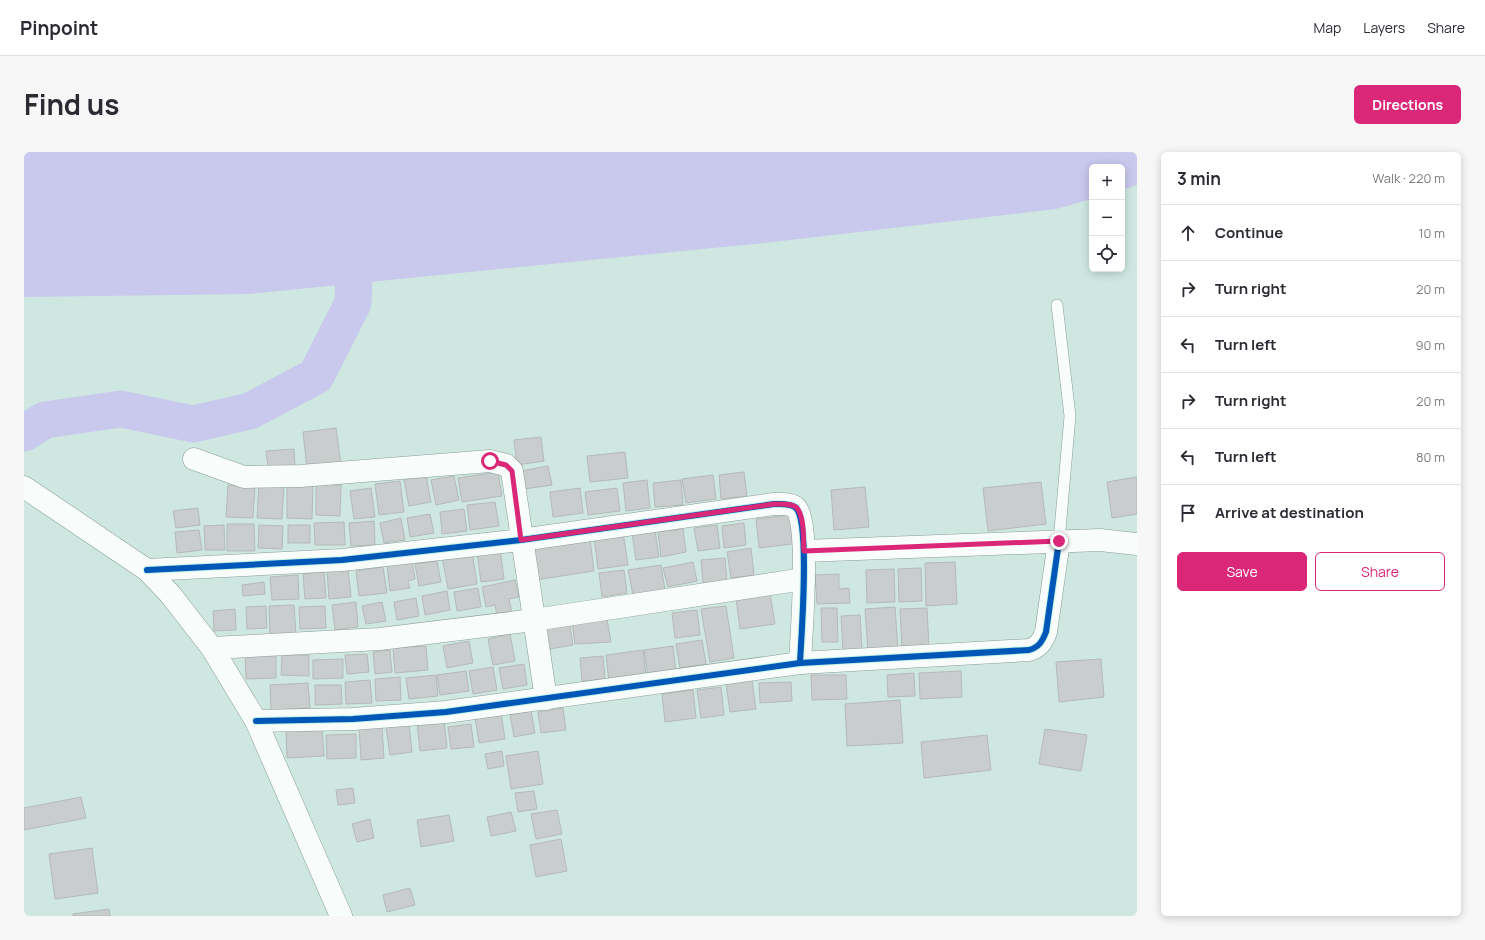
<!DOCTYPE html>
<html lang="en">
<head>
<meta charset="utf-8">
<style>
	body { margin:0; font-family:Manrope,sans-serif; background:#f7f7f7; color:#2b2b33 }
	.controls { position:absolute; right:12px; top:12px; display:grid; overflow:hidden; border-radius:6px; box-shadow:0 2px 10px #0003 }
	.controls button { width:36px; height:36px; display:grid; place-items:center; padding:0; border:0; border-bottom:1px solid #e1e1e2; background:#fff; color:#2b2b33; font:20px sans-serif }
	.stop { position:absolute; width:12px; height:12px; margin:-9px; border:3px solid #db2777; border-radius:50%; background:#fff }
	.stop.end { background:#db2777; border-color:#fff; box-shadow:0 1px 4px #0008 }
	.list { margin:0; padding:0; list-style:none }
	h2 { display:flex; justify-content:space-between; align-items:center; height:52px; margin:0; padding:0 16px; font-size:17px }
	h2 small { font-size:13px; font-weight:400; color:#7c7c81 }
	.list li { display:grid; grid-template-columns:26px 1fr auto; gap:12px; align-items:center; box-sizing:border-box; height:56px; padding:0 16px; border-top:1px solid #e1e1e2 }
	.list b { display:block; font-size:15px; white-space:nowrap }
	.list em { font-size:13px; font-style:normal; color:#7c7c81 }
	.actions { display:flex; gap:8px; padding:12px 16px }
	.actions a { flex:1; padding:9px 0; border:1px solid #db2777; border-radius:6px; text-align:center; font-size:14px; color:#db2777 }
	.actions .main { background:#db2777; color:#fff }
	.icon { flex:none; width:22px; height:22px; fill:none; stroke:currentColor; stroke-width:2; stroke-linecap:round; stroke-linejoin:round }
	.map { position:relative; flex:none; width:1113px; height:764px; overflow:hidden; border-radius:6px }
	header { display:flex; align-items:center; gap:24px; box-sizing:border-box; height:56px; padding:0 20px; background:#fff; border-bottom:1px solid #e1e1e2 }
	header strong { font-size:19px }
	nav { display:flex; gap:22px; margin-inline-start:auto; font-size:14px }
	.intro { display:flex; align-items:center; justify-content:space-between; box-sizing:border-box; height:96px; padding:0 24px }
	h1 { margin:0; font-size:28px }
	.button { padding:10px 18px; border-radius:6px; background:#db2777; color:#fff; font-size:14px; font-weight:700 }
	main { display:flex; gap:24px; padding:0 24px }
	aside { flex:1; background:#fff; border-radius:6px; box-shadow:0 2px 10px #0003 }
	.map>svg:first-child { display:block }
</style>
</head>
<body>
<header>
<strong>Pinpoint</strong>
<nav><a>Map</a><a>Layers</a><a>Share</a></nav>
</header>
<div class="intro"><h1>Find us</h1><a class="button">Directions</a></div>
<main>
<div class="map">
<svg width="1113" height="764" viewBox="0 0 1113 764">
	<rect width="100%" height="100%" fill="#cee8e1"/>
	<path fill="#c9c8ed" d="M0,0H1113V33L1098,38V15H1068V47L1032,57L749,90L225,142L0,145Z"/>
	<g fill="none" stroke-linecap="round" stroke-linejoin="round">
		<path stroke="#c9c8ed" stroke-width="37" d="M0,281L21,268L97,257L169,272L226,259L292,224L329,151L332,60L322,0"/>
	</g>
	<g fill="#cacdcd" stroke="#b5b9b9">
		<path d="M312,276L317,313L283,317L279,280Z"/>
		<path d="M517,285L520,309L493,313L490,288Z"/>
		<path d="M270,297L271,314L244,316L242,299Z"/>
		<path d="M601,300L604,326L566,330L563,304Z"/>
		<path d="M524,314L528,333L500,337L497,319Z"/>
		<path d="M474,320L478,344L438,350L434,326Z"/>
		<path d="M720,320L723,344L697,347L695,323Z"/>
		<path d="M402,323L407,350L385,354L380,328Z"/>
		<path d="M689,323L692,347L662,351L658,327Z"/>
		<path d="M430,324L435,348L412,353L407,328Z"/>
		<path d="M1113,325V362L1088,366L1083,330Z"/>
		<path d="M623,328L626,356L602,359L599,331Z"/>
		<path d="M657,328L659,353L631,355L629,331Z"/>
		<path d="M376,329L380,360L355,363L351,332Z"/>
		<path d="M1017,330L1022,372L964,379L959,336Z"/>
		<path d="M235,332L260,333L258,367L233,366Z"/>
		<path d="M292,332L317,333L316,364L292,363Z"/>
		<path d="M204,333L231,335L229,366L202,365Z"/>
		<path d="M263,334H289L288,367L263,366Z"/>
		<path d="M841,335L845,375L810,378L807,338Z"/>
		<path d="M347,336L351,365L330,367L326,339Z"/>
		<path d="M556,336L559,361L529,365L526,340Z"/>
		<path d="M593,336L596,359L564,363L561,340Z"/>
		<path d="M471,350L475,374L446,378L443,353Z"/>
		<path d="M174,356L176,373L152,376L149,359Z"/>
		<path d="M440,357L443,379L418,382L416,360Z"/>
		<path d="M406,362L410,381L386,385L383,366Z"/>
		<path d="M772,362L776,391L735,396L732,367Z"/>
		<path d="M377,366L381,388L360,391L356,371Z"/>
		<path d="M350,369L351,393L327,394L325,371Z"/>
		<path d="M320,370L321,393H291L290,371Z"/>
		<path d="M720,371L722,393L700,396L698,374Z"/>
		<path d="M203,372H230L231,399H203Z"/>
		<path d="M200,373L201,398H181L180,374Z"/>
		<path d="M235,373L259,374L258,397L234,396Z"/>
		<rect x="264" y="373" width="22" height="18"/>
		<path d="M693,373L696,396L674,399L670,376Z"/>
		<path d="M659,377L662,400L637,405L634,380Z"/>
		<path d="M175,378L178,398L153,401L151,380Z"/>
		<path d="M631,378L635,405L612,408L608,381Z"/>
		<path d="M599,380L604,413L574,417L570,385Z"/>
		<path d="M566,387L570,419L511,428L506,395Z"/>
		<path d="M727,396L730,423L707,426L703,400Z"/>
		<path d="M476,397L480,427L457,430L453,400Z"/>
		<path d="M448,399L453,432L424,437L418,404Z"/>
		<path d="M701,406L703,429L679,431L677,408Z"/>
		<path d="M388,409L391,427L384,429L386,436L366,439L363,413Z"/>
		<path d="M413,409L417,430L395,434L391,412Z"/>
		<path d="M669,410L673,429L644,435L639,416Z"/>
		<path d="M931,410L933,452L902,454L901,411Z"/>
		<path d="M637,413L641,438L609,443L604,418Z"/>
		<path d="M359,415L363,441L335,444L332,419Z"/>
		<path d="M897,416L898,449L875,450L874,417Z"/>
		<path d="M324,417L327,445L305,447L303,419Z"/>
		<path d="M870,417L871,450L843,451L842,418Z"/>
		<path d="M600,418L603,441L578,445L575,421Z"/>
		<path d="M300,420L302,446L281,447L279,422Z"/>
		<path d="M815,422V437L825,436L826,451L793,452L791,423Z"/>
		<path d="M274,423L275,447L248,448L246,425Z"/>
		<path d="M491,428L495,445L485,447L488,461L473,464L471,453L462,455L458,435Z"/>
		<path d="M240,430L241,442L219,444L218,433Z"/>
		<path d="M745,435L751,472L716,477L711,439Z"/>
		<path d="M454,436L457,455L433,459L430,440Z"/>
		<path d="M423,439L426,458L401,463L398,444Z"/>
		<path d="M392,446L395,464L373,468L370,450Z"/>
		<path d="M332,450L334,475L311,478L308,453Z"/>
		<path d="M358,450L362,469L342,472L338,454Z"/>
		<path d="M270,453L272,482L246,483L245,454Z"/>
		<path d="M242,454L243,476L223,477L222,455Z"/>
		<path d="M301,454L302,476L276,477L275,455Z"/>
		<path d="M702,454L710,506L686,510L677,457Z"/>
		<path d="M871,455L874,498L844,500L841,457Z"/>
		<path d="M797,456H813L814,490H798Z"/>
		<path d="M903,456L905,495L878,497L876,457Z"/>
		<path d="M211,457L212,478L190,479L189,459Z"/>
		<path d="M673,458L676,483L651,486L648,461Z"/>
		<path d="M836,463L838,498L819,499L817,464Z"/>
		<path d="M583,467L587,490L551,492L548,470Z"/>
		<path d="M545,468L549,493L520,498L516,473Z"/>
		<path d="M486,482L491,509L469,513L464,487Z"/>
		<path d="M678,488L682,512L656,516L652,492Z"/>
		<path d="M445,489L449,511L423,516L419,494Z"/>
		<path d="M402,494L404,518L371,521L369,496Z"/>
		<path d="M649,494L652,521L624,525L620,498Z"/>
		<path d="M366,498L368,520L351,522L349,500Z"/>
		<path d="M619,498L622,525L585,530L582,503Z"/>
		<path d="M221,502H252V526L222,527Z"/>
		<path d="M343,502L345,520L323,522L321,503Z"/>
		<path d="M258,503H285V524L257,523Z"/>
		<path d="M579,504L581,527L558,529L556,506Z"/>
		<path d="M319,507V526L289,527V508Z"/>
		<path d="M1077,507L1080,545L1035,550L1032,510Z"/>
		<path d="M500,512L503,533L479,537L475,516Z"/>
		<path d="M469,515L473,538L449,542L445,519Z"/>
		<path d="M442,519L445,539L416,543L413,523Z"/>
		<path d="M937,519L938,545L896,547L895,521Z"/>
		<path d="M890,521L891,544L864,545L863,523Z"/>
		<path d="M412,523L414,544L385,547L382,526Z"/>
		<path d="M787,523H822L823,547L788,548Z"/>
		<path d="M376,525L377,548L352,549L351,527Z"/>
		<path d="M346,528L348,551L322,552L321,530Z"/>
		<path d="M728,528L732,557L706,560L702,532Z"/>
		<path d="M767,530L768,549L736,551L735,531Z"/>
		<path d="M284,531L286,556L247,558L246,533Z"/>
		<path d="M291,533H317L318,552L291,553Z"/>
		<path d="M697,535L700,563L677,566L673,538Z"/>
		<path d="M669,538L672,566L641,570L638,542Z"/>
		<path d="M876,548L879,591L823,594L821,552Z"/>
		<path d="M539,556L542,578L517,581L514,560Z"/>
		<path d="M507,559L511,581L490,585L486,563Z"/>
		<path d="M477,561L481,587L455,591L451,565Z"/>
		<path d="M420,567L423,596L396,599L393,570Z"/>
		<path d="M385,572L388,600L366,603L362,575Z"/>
		<path d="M447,572L450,595L427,597L424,575Z"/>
		<path d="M358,574L360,606L337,608L335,575Z"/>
		<path d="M298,575L300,604L263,606L262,577Z"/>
		<path d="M1021,577L1063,583L1057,619L1015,612Z"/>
		<path d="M332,582V606L303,607L302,583Z"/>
		<path d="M963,583L967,618L900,626L897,590Z"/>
		<path d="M478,599L480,614L464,617L461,602Z"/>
		<path d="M514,599L519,632L487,637L482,604Z"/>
		<path d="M329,636L331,651L314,653L312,638Z"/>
		<path d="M510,639L513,657L494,660L491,641Z"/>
		<path d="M57,645L62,666L0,678V656Z"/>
		<path d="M533,658L538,682L512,687L507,662Z"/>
		<path d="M487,660L492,679L467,684L463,665Z"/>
		<path d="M425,663L430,689L397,695L393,668Z"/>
		<path d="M346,667L350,686L333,690L328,672Z"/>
		<path d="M537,687L543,719L512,725L506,693Z"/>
		<path d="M68,696L74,741L31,747L25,702Z"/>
		<path d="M386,736L391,753L363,760L359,743Z"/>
		<path d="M85,757L86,764H49V762Z"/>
	</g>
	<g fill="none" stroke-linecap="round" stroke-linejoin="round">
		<g stroke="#889d97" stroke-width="12">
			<path id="service" d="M1033,153L1046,264L1035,389"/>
		</g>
		<g stroke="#889d97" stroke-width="23">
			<g id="minor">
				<path d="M170,307L220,325L276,324L466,309L482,313L488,319L522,547"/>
				<path d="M0,335L123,418L146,442L188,496L232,569L317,764"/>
				<path d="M780,399L1076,388L1113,392"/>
				<path d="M123,418L318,408L497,388L750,352C757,352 765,351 771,355C787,367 777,487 776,511"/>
				<path d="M188,496L356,487L510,468L780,427"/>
				<path d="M232,569L329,567L422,560L776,511L1005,498C1015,495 1018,490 1022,480L1035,389"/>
			</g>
		</g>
		<use href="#service" stroke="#f8fcfa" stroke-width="11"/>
		<use href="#minor" stroke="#f8fcfa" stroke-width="22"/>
		<g stroke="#c4f3e5" stroke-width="8">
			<g id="cycleway">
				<path d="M123,418L318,408L497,388L750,352C757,352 765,351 771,355C787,367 777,487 776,511"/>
				<path d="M232,569L329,567L422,560L776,511L1005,498C1015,495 1018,490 1022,480L1035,389"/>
			</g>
		</g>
		<use href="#cycleway" stroke="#0057b8" stroke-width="6"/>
	</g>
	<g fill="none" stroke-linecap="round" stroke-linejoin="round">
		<path stroke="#db2777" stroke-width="5" d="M466,309L482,313L488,319L497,388L750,352C757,352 766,351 772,355C781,364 779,387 780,399L1035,389"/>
	</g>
</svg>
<div class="controls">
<button>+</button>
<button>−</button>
<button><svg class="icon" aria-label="locate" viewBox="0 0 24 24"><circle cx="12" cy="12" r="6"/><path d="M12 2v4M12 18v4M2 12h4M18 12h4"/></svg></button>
</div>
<div class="stop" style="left:466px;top:309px"></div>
<div class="stop end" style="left:1035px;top:389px"></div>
</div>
<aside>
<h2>3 min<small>Walk · 220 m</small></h2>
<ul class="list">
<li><svg class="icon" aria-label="ahead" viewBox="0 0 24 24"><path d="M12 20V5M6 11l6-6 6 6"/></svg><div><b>Continue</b></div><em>10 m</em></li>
<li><svg class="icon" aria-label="right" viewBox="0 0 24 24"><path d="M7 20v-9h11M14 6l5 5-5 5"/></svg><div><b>Turn right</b></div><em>20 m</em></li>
<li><svg class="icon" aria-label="left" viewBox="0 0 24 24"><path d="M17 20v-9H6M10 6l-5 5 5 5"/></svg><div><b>Turn left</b></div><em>90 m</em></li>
<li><svg class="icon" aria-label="right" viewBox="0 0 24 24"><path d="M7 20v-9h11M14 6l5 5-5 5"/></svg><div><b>Turn right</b></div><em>20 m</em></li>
<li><svg class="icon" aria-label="left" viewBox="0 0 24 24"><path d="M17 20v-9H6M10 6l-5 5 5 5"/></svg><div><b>Turn left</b></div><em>80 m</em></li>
<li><svg class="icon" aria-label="arrive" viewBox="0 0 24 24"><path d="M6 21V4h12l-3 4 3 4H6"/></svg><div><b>Arrive at destination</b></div></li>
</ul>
<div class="actions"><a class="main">Save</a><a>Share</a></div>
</aside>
</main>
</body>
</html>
